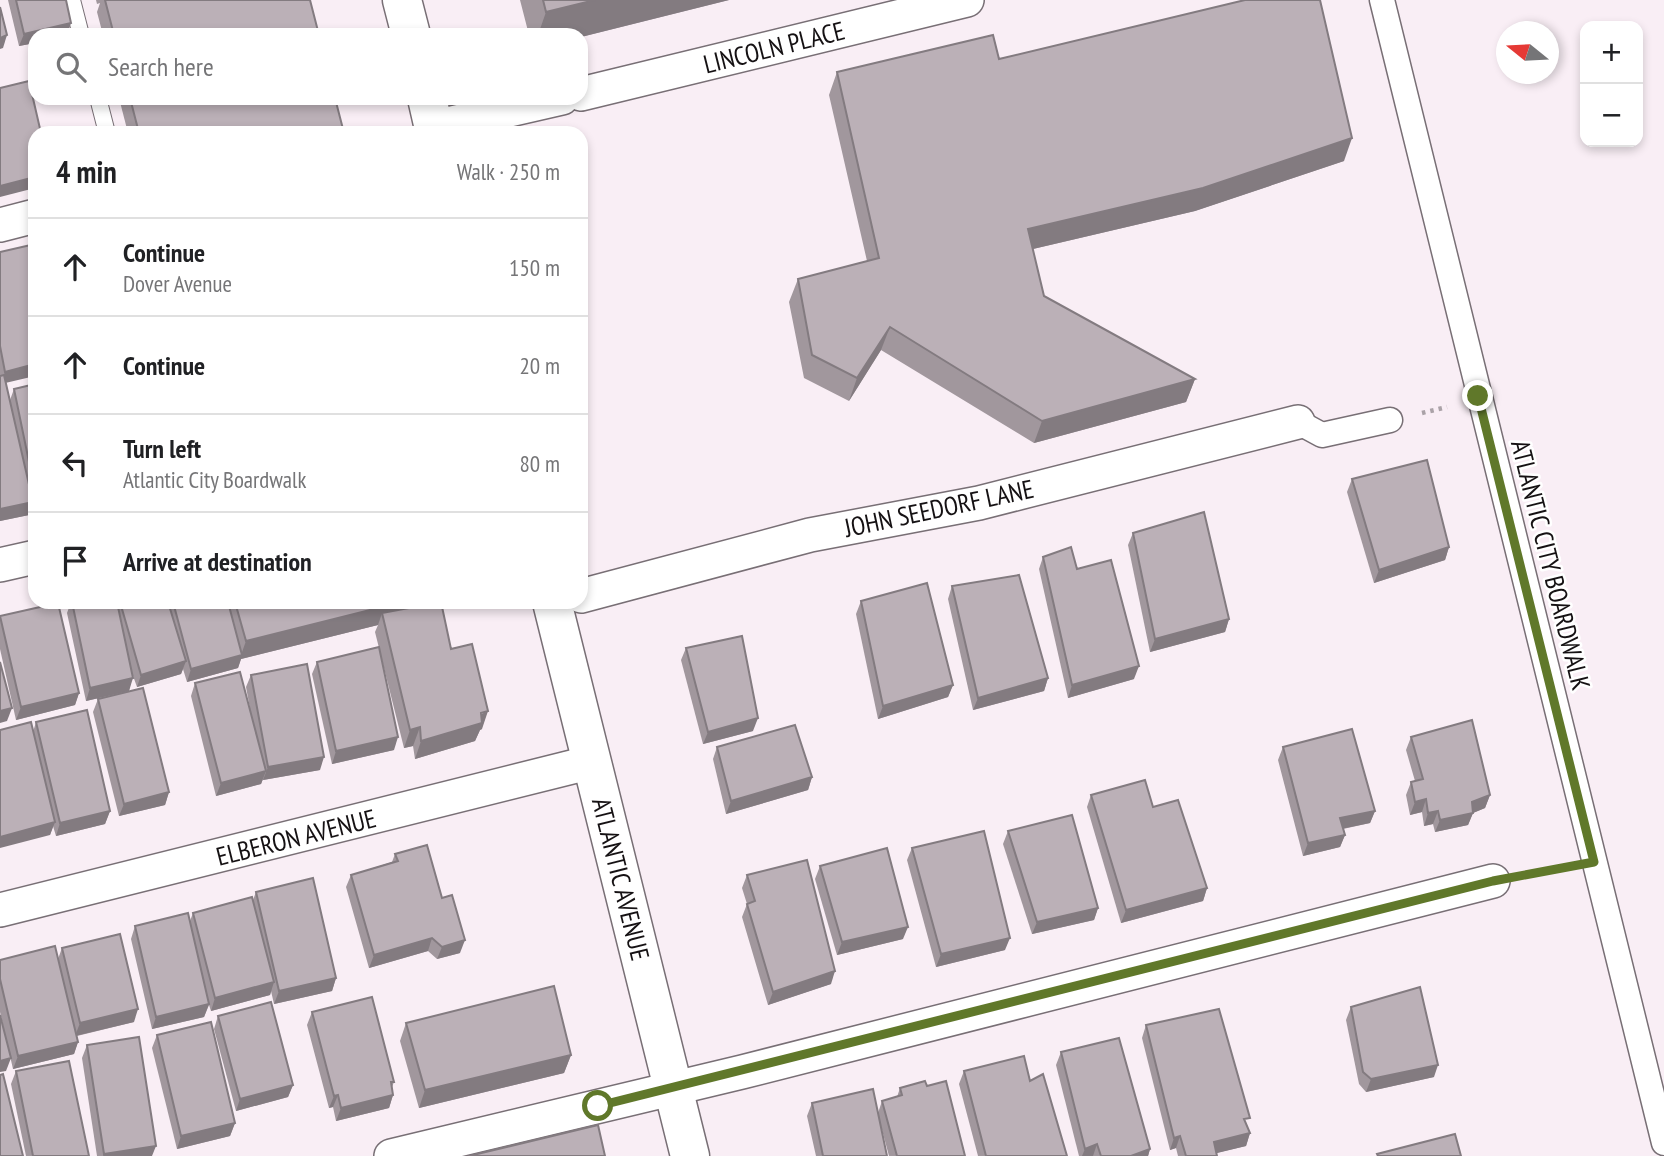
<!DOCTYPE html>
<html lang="en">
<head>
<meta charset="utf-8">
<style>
	body { margin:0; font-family:"PT Sans Narrow",sans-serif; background:#f2f2f2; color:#202124 }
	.controls { position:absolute; right:21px; top:21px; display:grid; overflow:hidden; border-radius:14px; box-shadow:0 4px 10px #0003 }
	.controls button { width:63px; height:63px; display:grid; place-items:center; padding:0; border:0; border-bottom:2px solid #e0e0e0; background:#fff; color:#202124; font:35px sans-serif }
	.compass { position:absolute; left:1496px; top:21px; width:63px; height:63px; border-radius:50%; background:#fff; box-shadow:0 4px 10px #0003; rotate:288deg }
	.stop { position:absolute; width:21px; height:21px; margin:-16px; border:5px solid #60782a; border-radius:50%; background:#fff }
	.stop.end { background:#60782a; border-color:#fff; box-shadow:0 2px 7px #0008 }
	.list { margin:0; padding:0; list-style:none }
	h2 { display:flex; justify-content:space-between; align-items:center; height:91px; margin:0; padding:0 28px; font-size:30px }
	h2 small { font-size:23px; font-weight:400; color:#757577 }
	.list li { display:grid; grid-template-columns:46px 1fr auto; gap:21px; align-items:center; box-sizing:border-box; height:98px; padding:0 28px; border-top:2px solid #e0e0e0 }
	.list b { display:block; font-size:26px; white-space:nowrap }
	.list p { margin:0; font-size:23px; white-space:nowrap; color:#757577 }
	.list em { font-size:23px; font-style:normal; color:#757577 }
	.icon { flex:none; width:38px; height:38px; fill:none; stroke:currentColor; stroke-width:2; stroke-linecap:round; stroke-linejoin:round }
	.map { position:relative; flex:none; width:1664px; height:1156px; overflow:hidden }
	.search { position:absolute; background:#fff; box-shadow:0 4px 10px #0003; left:28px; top:28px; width:560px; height:77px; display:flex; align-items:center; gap:18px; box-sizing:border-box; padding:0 24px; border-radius:21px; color:#757577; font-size:26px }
	.panel { position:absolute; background:#fff; box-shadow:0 4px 10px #0003; left:28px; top:126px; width:560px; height:483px; border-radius:21px }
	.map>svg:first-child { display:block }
</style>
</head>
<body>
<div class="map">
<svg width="1664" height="1156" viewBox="0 0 1664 1156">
	<rect width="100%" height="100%" fill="#f9eef5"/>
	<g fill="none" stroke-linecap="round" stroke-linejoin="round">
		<g stroke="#786f75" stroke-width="18">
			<g id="service">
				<path d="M72,0L81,35"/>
				<path d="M98,98L107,133"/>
			</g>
		</g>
		<g stroke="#786f75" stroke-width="27">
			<g id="pedestrian">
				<path d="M1382,0L1664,1143"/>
				<path d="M1298,422L1322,435L1390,420"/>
			</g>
		</g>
		<g stroke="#786f75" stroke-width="36">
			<g id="minor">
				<path d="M581,94L967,0"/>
				<path d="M434,127L562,98"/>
				<path d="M0,225L35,216"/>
				<path d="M0,565L35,557"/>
				<path d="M581,596L810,535L979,503L1298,422"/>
				<path d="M0,910L592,762"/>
				<path d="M391,1156L742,1072L1493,881"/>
			</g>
		</g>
		<g stroke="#786f75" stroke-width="41">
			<g id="secondary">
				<path d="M402,0L411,35"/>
				<path d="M427,98L435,133"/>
				<path d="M552,602L690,1156"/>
			</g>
		</g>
		<g stroke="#aaa2a7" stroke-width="4.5" stroke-dasharray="3.5 5" stroke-linecap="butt">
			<path d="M1422,413L1447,407"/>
			<path d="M1529,875L1561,870"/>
		</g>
		<use href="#service" stroke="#fff" stroke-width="16"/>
		<use href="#pedestrian" stroke="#fff" stroke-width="24"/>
		<use href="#minor" stroke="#fff" stroke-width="33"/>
		<use href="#secondary" stroke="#fff" stroke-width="38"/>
	</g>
	<g fill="#a1979d">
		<path d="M8,0H66L35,35V43L19,46Z"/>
		<path d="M96,0H310L319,35H103L97,12L100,3L97,4Z"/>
		<path d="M520,0H729L581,37V35H529Z"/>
		<path d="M999,59L1344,161L1195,211L1033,249L1044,296L1195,379L1186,402L1034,443L881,350L849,401L804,378L789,302L798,279L867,261L829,95L837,72Z"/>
		<path d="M119,98H335L344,133H128Z"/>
		<path d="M0,252L6,383L10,400L14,389L35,384V517H33L31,508L29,515L0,521Z"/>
		<path d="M1352,479L1449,547L1445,560L1374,583L1347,492Z"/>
		<path d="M1133,533L1229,619L1225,632L1150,652L1128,545Z"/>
		<path d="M1043,557L1134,679L1068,698L1039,569Z"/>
		<path d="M952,586L1048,678L1044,691L973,710L948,599Z"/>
		<path d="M861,601L953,685L948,697L878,719L856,614Z"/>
		<path d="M71,602H451L449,607L442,609L451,649L482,729L480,730L475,741L415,759L413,746L404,748L375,632L378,625L241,659L238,668L187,682L183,669L181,674L137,687L132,673L129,691L86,701L67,613Z"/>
		<path d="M0,616L79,693L75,705L16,720L0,649Z"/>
		<path d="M686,648L753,731L703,744L681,660Z"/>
		<path d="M317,662L394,750L332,764L312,674Z"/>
		<path d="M251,675L320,770L263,780V779L261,784L216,796L191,696L195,683L251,714L246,687Z"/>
		<path d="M98,699L169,792L165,805L119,816L93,712Z"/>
		<path d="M36,722L110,811L105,824L56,836L53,826L50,835L33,732Z"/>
		<path d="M1411,737L1490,795L1485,808L1473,813L1468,825L1435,832L1433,824L1424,826L1422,812L1410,815L1406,795L1411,782L1415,781L1406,750Z"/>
		<path d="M717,747L812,777L808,790L726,814L713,759Z"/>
		<path d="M1283,747L1375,811L1370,823L1343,829L1345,835L1340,847L1303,856L1278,760Z"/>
		<path d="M1091,795L1153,807L1207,888L1203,901L1121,923L1087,807Z"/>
		<path d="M1008,831L1098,908L1094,920L1032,934L1003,844Z"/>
		<path d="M912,848L1005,950L936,967L907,860Z"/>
		<path d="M395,854L442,898L460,953L437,959L428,951L369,968L346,887L351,875L392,862Z"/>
		<path d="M820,866L903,939L837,955L815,879Z"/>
		<path d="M747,875L831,984L768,1005L742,917L747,904L742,888Z"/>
		<path d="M256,892L336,978L332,991L274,1004L271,991L270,995L211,1011L209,1005L204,1017L152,1029L131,939L135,926L190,921L193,913L253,900Z"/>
		<path d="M62,948L134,1022L77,1036L78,1042L74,1054L13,1069L0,1012V960L58,959Z"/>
		<path d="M1351,1007L1434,1077L1366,1092L1359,1084L1346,1020Z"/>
		<path d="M312,1012L394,1082L392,1087L393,1095L389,1108L336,1121L333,1107L329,1108L307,1025Z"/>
		<path d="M218,1016L293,1085L288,1097L236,1111L214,1029Z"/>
		<path d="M406,1023L571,1055L564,1073L419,1108L400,1041Z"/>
		<path d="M1146,1025L1247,1126L1250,1133L1246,1146L1216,1153L1217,1156H1178L1176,1148L1170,1150L1142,1038Z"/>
		<path d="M157,1035L235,1123L230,1136L177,1149L152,1048Z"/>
		<path d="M87,1045L152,1156H97L82,1058Z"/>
		<path d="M1061,1052L1150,1149L1148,1156H1079L1056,1065Z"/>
		<path d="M16,1071L89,1156H26L11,1084Z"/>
		<path d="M964,1071L1030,1081L1067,1156H978L959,1084Z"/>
		<path d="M927,1086L965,1156H889L881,1126L887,1156H816L807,1116L812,1103L878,1113L882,1101L897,1097L900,1088Z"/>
	</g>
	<g fill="#837b80">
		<path d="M595,0H729L581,37V35H538L546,12Z"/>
		<path d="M71,23L67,35H35V43L19,46L24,34Z"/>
		<path d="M7,35L3,48L0,49V38Z"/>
		<path d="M1352,138L1344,161L1195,211L1020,252L1028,229Z"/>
		<path d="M35,177V188L0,197V186Z"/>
		<path d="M890,327L881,350L849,401L857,378Z"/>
		<path d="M35,364V376L1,384L5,372Z"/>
		<path d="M1195,379L1186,402L1034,443L1042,421Z"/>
		<path d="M33,502L29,515L0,521V509Z"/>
		<path d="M1449,547L1445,560L1374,583L1379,570Z"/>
		<path d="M402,602H451L449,607L384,623L382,613L378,625L241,659L238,668L187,682L191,669L241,655L246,641Z"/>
		<path d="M1229,619L1225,632L1150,652L1155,639Z"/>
		<path d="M186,661L181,674L137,687L141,675Z"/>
		<path d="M1139,666L1134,679L1068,698L1072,685Z"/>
		<path d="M133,678L129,691L86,701L90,688Z"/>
		<path d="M1048,678L1044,691L973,710L978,698Z"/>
		<path d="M953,685L948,697L878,719L883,706Z"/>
		<path d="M79,693L75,705L16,720L21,707Z"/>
		<path d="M12,708L7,721L0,723V711Z"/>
		<path d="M488,711L482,729L480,730L475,741L415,759L421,741Z"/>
		<path d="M758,718L753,731L703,744L708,732Z"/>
		<path d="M420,727L413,746L404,748L410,730Z"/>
		<path d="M398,737L394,750L332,764L336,751Z"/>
		<path d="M324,757L320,770L263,780L268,767Z"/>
		<path d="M266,771L261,784L216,796L221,783Z"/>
		<path d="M812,777L808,790L726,814L731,801Z"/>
		<path d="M169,792L165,805L119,816L124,804Z"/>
		<path d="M1490,795L1485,808L1473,813L1468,825L1435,832L1440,820L1472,802Z"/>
		<path d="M1426,799L1422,812L1410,815L1415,802Z"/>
		<path d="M110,811L105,824L56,836L60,823Z"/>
		<path d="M1375,811L1370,823L1336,830L1340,818Z"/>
		<path d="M1438,811L1433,824L1424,826L1428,813Z"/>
		<path d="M55,822L50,835L0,848V837Z"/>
		<path d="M1345,835L1340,847L1303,856L1308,843Z"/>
		<path d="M1207,888L1203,901L1121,923L1126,910Z"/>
		<path d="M1098,908L1094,920L1032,934L1037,922Z"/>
		<path d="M908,927L903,939L837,955L842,942Z"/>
		<path d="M432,938L428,951L369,968L374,955Z"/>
		<path d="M1010,938L1005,950L936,967L941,954Z"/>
		<path d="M465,940L460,953L437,959L442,947Z"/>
		<path d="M835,971L831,984L768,1005L773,992Z"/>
		<path d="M336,978L332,991L274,1004L279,991Z"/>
		<path d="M274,982L270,995L211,1011L215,998Z"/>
		<path d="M209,1004L204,1017L152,1029L156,1017Z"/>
		<path d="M138,1009L134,1022L75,1036L80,1023Z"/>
		<path d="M78,1042L74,1054L13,1069L18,1056Z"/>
		<path d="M571,1055L564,1073L419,1108L425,1090Z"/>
		<path d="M11,1058L6,1071L0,1072V1061Z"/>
		<path d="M1438,1065L1434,1077L1366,1092L1371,1079Z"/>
		<path d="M293,1085L288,1097L236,1111L240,1099Z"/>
		<path d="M338,1095L333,1107L329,1108L334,1096Z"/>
		<path d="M393,1095L389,1108L336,1121L341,1108Z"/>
		<path d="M235,1123L230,1136L177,1149L181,1136Z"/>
		<path d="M1250,1133L1246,1146L1209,1155L1214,1142Z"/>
		<path d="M1180,1136L1176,1148L1170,1150L1174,1138Z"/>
		<path d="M1097,1144L1093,1156H1082L1085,1149Z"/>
		<path d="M156,1146L152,1156H103L104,1154Z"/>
		<path d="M1150,1149L1148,1156H1131Z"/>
	</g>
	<g fill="#bbb0b7" stroke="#837b80" stroke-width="2">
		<path d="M16,0H66L71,23L24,34Z"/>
		<path d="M105,0H310L319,35H114Z"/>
		<path d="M543,0H595L546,12Z"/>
		<path d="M1245,0H1320L1352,138L1203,188L1028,229L1044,296L1195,379L1042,421L890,327L857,378L812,355L798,279L879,258L837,72L993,35L999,59Z"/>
		<path d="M0,7L7,35L0,38Z"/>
		<path d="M29,81L41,133H35V177L0,186V88Z"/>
		<path d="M130,98H335L344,133H139Z"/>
		<path d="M35,244V364L5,372L0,346V252Z"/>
		<path d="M4,375L33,502L0,509V376Z"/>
		<path d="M35,384V491L14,389Z"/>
		<path d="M1427,460L1449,547L1379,570L1352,479Z"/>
		<path d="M1204,512L1229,619L1155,639L1133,533Z"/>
		<path d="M1071,547L1077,569L1111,560L1139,666L1072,685L1043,557Z"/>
		<path d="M1019,575L1048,678L978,698L952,586Z"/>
		<path d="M927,583L953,685L883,706L861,601Z"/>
		<path d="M72,602H117L133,678L90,688Z"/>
		<path d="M120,602H168L186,661L141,675Z"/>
		<path d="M173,602H228L242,655L191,669Z"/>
		<path d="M235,602H402L246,641Z"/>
		<path d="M441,602L451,649L472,644L488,711L481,713L482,723L421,741L420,727L410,730L382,613Z"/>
		<path d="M58,603L79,693L21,707L0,616Z"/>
		<path d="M742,636L758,718L708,732L686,648Z"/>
		<path d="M379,647L398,737L336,751L317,662Z"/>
		<path d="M0,662L12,708L0,711Z"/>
		<path d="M307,664L324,757L268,767L251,675Z"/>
		<path d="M240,672L266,771L221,783L195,683Z"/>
		<path d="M143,688L169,792L124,804L98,699Z"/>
		<path d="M87,710L110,811L60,823L36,722Z"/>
		<path d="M1472,720L1490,795L1472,802L1473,813L1440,820L1438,811L1428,813L1426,799L1415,802L1411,782L1423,779L1411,737Z"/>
		<path d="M31,722L55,822L0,837V730Z"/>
		<path d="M795,725L812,777L731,801L717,747Z"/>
		<path d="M1352,729L1375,811L1340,818L1345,835L1308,843L1283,747Z"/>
		<path d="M1145,780L1153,807L1178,800L1207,888L1126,910L1091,795Z"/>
		<path d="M1072,815L1098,908L1037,922L1008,831Z"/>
		<path d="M984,831L1010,938L941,954L912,848Z"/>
		<path d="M427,845L442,898L452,895L465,940L442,947L432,938L374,955L351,875L398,861L395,854Z"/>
		<path d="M887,848L908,927L842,942L820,866Z"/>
		<path d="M807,860L835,971L773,992L747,904L755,901L747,875Z"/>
		<path d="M313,878L336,978L279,991L256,892Z"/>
		<path d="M252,897L274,982L215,998L193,913Z"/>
		<path d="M188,913L209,1004L156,1017L135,926Z"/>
		<path d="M120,934L138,1009L80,1023L62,948Z"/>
		<path d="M55,946L78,1042L18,1056L0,979V960Z"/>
		<path d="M554,986L571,1055L425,1090L406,1023Z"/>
		<path d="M1420,987L1438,1065L1371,1079L1363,1072L1351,1007Z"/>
		<path d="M372,997L394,1082H391L393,1095L341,1108L338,1095L334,1096L312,1012Z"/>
		<path d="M271,1002L293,1085L240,1099L218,1016Z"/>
		<path d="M1219,1009L1250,1118L1244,1119L1250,1133L1214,1142L1217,1156H1186L1180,1136L1174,1138L1146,1025Z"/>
		<path d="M0,1015L11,1058L0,1061Z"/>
		<path d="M211,1022L235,1123L181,1136L157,1035Z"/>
		<path d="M139,1037L156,1146L104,1154L87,1045Z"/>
		<path d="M1119,1038L1150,1149L1131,1156H1101L1097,1144L1085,1149L1061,1052Z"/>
		<path d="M1024,1056L1030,1081L1043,1074L1067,1156H986L964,1071Z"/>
		<path d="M69,1061L89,1156H33L16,1071Z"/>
		<path d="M3,1074L23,1156H0V1075Z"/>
		<path d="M925,1081L927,1086L946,1081L965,1156H897L882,1101L902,1095L900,1088Z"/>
		<path d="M873,1089L887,1156H823L812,1103Z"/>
		<path d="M598,1125L605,1156H469Z"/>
		<path d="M1455,1134L1461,1156H1378L1377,1154Z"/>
	</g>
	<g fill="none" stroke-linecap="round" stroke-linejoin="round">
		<path stroke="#60782a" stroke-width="9" d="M598,1106L1493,881L1594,862L1478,396"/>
	</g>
	<g text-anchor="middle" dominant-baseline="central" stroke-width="5" stroke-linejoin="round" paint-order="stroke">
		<g font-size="26" fill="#151113" stroke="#fff">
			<text transform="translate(774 47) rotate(-14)">LINCOLN PLACE</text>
			<text transform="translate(939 508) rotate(-12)">JOHN SEEDORF LANE</text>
			<text transform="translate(1551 565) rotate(76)">ATLANTIC CITY BOARDWALK</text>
			<text transform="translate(296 837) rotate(-14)">ELBERON AVENUE</text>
			<text transform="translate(621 879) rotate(76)">ATLANTIC AVENUE</text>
		</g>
	</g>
</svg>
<div class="controls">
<button>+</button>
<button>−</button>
</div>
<svg class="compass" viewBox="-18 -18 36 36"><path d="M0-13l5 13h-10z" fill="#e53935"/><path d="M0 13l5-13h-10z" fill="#757577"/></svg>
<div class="stop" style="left:598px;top:1106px"></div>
<div class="stop end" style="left:1478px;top:396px"></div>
<div class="search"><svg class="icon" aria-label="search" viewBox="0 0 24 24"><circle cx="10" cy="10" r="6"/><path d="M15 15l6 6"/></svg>Search here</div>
<section class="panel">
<h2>4 min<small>Walk · 250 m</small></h2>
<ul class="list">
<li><svg class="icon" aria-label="ahead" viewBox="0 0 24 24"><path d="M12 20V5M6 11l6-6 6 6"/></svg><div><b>Continue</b><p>Dover Avenue</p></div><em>150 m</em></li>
<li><svg class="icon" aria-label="ahead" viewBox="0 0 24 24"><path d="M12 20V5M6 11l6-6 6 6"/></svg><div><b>Continue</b></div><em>20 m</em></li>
<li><svg class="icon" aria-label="left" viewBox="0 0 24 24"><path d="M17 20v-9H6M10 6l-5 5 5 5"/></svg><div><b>Turn left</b><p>Atlantic City Boardwalk</p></div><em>80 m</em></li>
<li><svg class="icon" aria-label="arrive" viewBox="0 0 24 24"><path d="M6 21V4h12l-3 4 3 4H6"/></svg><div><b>Arrive at destination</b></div></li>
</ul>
</section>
</div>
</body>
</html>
